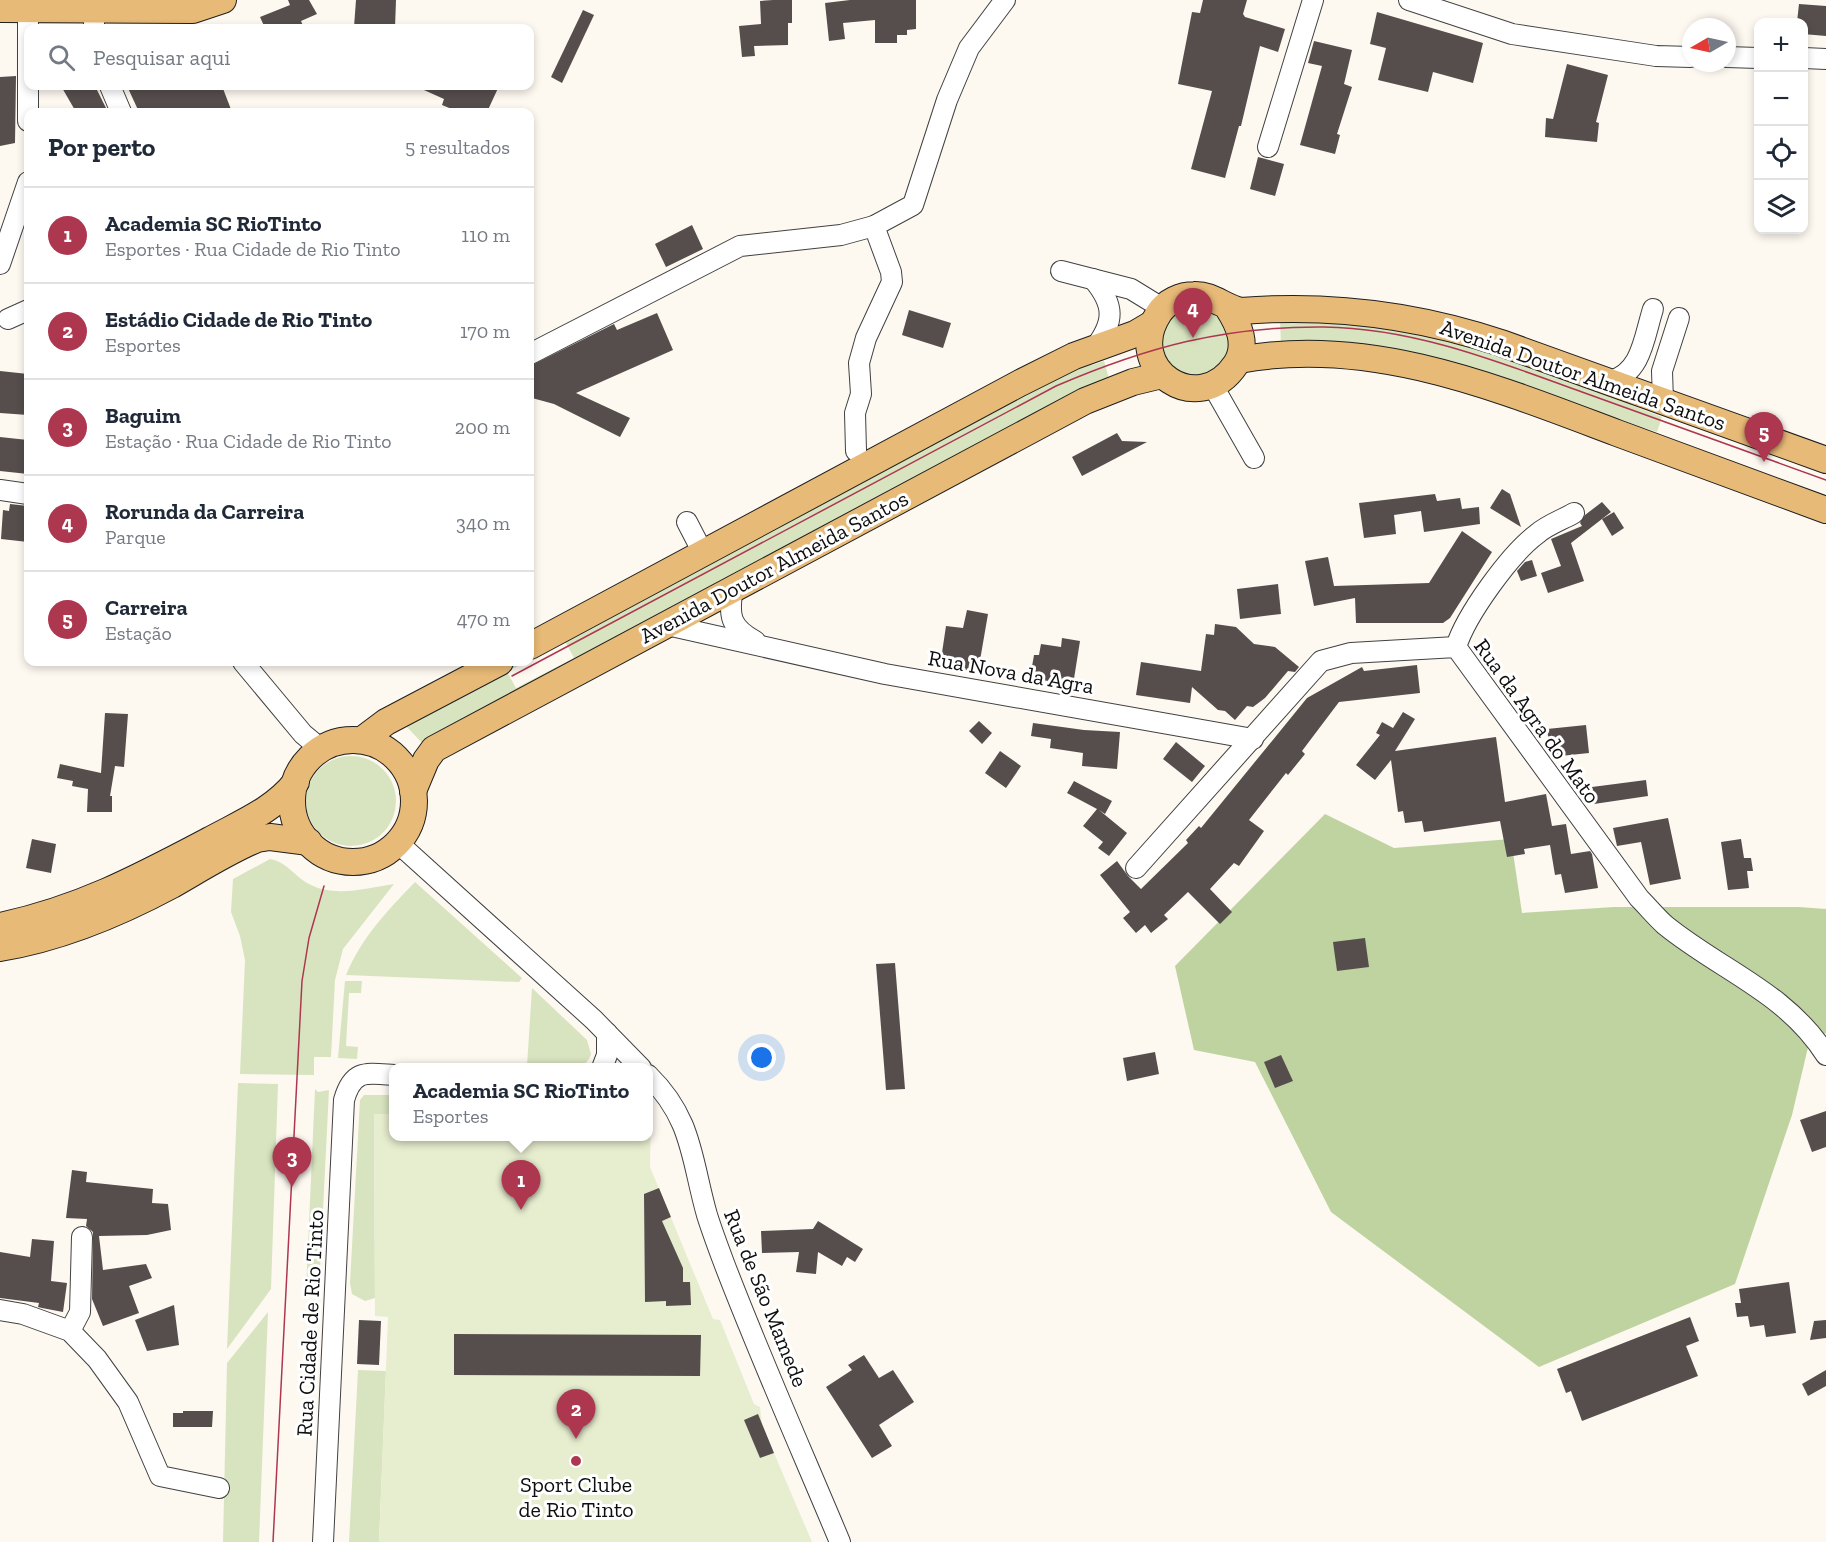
<!DOCTYPE html>
<html lang="pt">
<head>
<meta charset="utf-8">
<style>
	body { margin:0; font-family:"Zilla Slab",serif; background:#f2f2f3; color:#1f2937 }
	.controls { position:absolute; right:18px; top:18px; display:grid; overflow:hidden; border-radius:12px; box-shadow:0 3px 9px #0003 }
	.controls button { width:54px; height:54px; display:grid; place-items:center; padding:0; border:0; border-bottom:2px solid #e0e1e3; background:#fff; color:#1f2937; font:30px sans-serif }
	.compass { position:absolute; left:1682px; top:18px; width:54px; height:54px; border-radius:50%; background:#fff; box-shadow:0 3px 9px #0003; rotate:261deg }
	.you { position:absolute; left:762px; top:1058px; width:21px; height:21px; margin:-15px; border:4px solid #fff; border-radius:50%; background:#1a73e8; box-shadow:0 0 0 9px #1a73e833 }
	.badge { display:grid; place-items:center; width:39px; height:39px; border-radius:50%; background:#ae3750; color:#fff; font-size:20px; font-weight:700 }
	.pin { position:absolute; translate:-50% -50px; filter:drop-shadow(0 2px 3px #0008) }
	.pin::after { content:''; position:absolute; top:32px; width:21px; height:18px; background:inherit; clip-path:polygon(0 0,100% 0,50% 100%) }
	.popup { position:absolute; left:389px; top:1063px; width:264px; height:78px; box-sizing:border-box; display:grid; place-content:center; border-radius:12px; background:#fff; filter:drop-shadow(0 2px 4px #0005); font-size:20px; white-space:nowrap; color:#747a83 }
	.popup b { font-size:22px; color:#1f2937 }
	.popup::after { content:''; position:absolute; left:50%; top:100%; margin-left:-12px; border:12px solid transparent; border-top-color:#fff }
	.list { margin:0; padding:0; list-style:none }
	h2 { display:flex; justify-content:space-between; align-items:center; height:78px; margin:0; padding:0 24px; font-size:26px }
	h2 small { font-size:20px; font-weight:400; color:#747a83 }
	.list li { display:grid; grid-template-columns:39px 1fr auto; gap:18px; align-items:center; box-sizing:border-box; height:96px; padding:0 24px; border-top:2px solid #e0e1e3 }
	.list b { display:block; font-size:22px; white-space:nowrap }
	.list p { margin:0; font-size:20px; white-space:nowrap; color:#747a83 }
	.list em { font-size:20px; font-style:normal; color:#747a83 }
	.icon { flex:none; width:33px; height:33px; fill:none; stroke:currentColor; stroke-width:2; stroke-linecap:round; stroke-linejoin:round }
	.map { position:relative; flex:none; width:1826px; height:1542px; overflow:hidden }
	.search { position:absolute; background:#fff; box-shadow:0 3px 9px #0003; left:24px; top:24px; width:510px; height:66px; display:flex; align-items:center; gap:15px; box-sizing:border-box; padding:0 21px; border-radius:12px; color:#747a83; font-size:22px }
	.panel { position:absolute; background:#fff; box-shadow:0 3px 9px #0003; left:24px; top:108px; width:510px; height:558px; border-radius:12px }
	.map>svg:first-child { display:block }
</style>
</head>
<body>
<div class="map">
<svg width="1826" height="1542" viewBox="0 0 1826 1542">
	<rect width="100%" height="100%" fill="#fdf9f1"/>
	<g fill="#d8e4bf">
		<path d="M1194,307C1225,312 1237,337 1223,365L1193,380L1164,365C1159,334 1154,312 1194,307Z"/>
		<path d="M1280,319L1406,325L1633,398L1631,405L1662,417L1657,432L1644,428L1642,434L1281,346Z"/>
		<path d="M1104,361L1110,382L425,746L404,724L517,662H526L507,672L516,688L574,658L565,641L530,660V655L990,411L1090,362L1092,365Z"/>
		<circle cx="351" cy="801" r="45"/>
		<path d="M270,859C287,862 294,876 309,884C335,898 367,888 394,884L343,949L335,980L331,1057H314V1075L240,1074L245,960L240,936L231,912L233,879Z"/>
		<path d="M415,882L522,978L519,982L346,975C361,938 387,911 415,882Z"/>
		<path d="M345,981H362L361,993H349L346,1046L358,1047L357,1059L338,1058Z"/>
		<path d="M532,988L587,1040L591,1054C585,1077 545,1067 527,1066Z"/>
		<path d="M238,1083L278,1084L271,1289L227,1349Z"/>
		<path d="M315,1089L318,1092L329,1090L319,1291L306,1290Z"/>
		<path d="M364,1095H393V1114L374,1115L375,1298L365,1301L352,1294L350,1283L360,1100Z"/>
		<path d="M268,1312L259,1542H223L227,1363Z"/>
		<path d="M358,1370L386,1371L379,1542H349Z"/>
	</g>
	<path fill="#bfd3a0" d="M1325,814L1394,848L1511,839L1522,913L1614,907H1799L1826,909V1033L1809,1043L1792,1115L1735,1284L1539,1367L1331,1212L1255,1062L1194,1050L1175,966Z"/>
	<path fill="#e7edcf" d="M374,1114H393L394,1136H648L649,1115H651L650,1167L713,1319L720,1320L754,1404L760,1407L762,1425L812,1542H379L388,1317L375,1316Z"/>
	<g fill="#564e4c">
		<path d="M288,0H309L317,14L301,21L304,28H265L260,17L290,5Z"/>
		<path d="M356,0H396L395,28L354,27Z"/>
		<path d="M773,0H792V23H788V45L754,46L755,56L742,57L739,26L761,24L760,1Z"/>
		<path d="M850,0H916V29L907,30V35H897V43H875V20L843,23L845,39L829,41L825,3Z"/>
		<path d="M1203,0H1247L1243,14L1245,17L1285,29L1278,52L1260,46L1241,126H1239L1225,178L1191,169L1212,91L1178,84L1192,12L1200,13Z"/>
		<path d="M1799,4L1826,6V36L1803,34V22H1797Z"/>
		<path d="M583,10L594,15L562,83L551,77Z"/>
		<path d="M1377,12L1483,43L1473,83L1433,72L1428,92L1378,80L1386,48L1370,44Z"/>
		<path d="M1314,41L1352,50L1344,84L1352,87L1337,134L1340,135L1335,154L1300,145L1322,66L1308,63Z"/>
		<path d="M1567,64L1608,75L1596,122L1599,123L1597,142L1545,137L1546,118L1553,119Z"/>
		<path d="M16,76L15,143L0,146V77Z"/>
		<path d="M61,86H95L108,112H76Z"/>
		<path d="M127,86H222L232,112H139Z"/>
		<path d="M415,86H499L487,112H459L442,105L444,99Z"/>
		<path d="M1258,157L1284,164L1275,196L1250,189Z"/>
		<path d="M692,225L703,249L666,267L655,244Z"/>
		<path d="M909,310L951,323L943,348L902,335Z"/>
		<path d="M657,313L673,350L576,393L630,418L620,437L554,404L532,398L530,366L614,324L617,330Z"/>
		<path d="M0,371L28,374V415L0,413Z"/>
		<path d="M1117,433L1122,441L1147,442L1082,476L1072,457Z"/>
		<path d="M0,437L28,440V474L0,471Z"/>
		<path d="M1502,489L1510,494L1521,527L1490,508Z"/>
		<path d="M1435,494L1437,501L1460,498L1462,509L1479,507L1480,524L1424,532L1421,511L1394,515L1396,534L1364,538L1359,503Z"/>
		<path d="M1602,502L1611,512L1571,543L1584,581L1548,593L1541,573L1561,566L1551,539L1582,526L1580,523L1585,515Z"/>
		<path d="M10,504L28,506V542L1,539L3,510L9,511Z"/>
		<path d="M1614,512L1624,528L1612,536L1602,519Z"/>
		<path d="M1462,531L1492,552L1450,618L1443,623H1356L1355,598L1314,606L1305,561L1328,557L1334,586L1429,583Z"/>
		<path d="M1532,560L1537,576L1521,581L1517,571L1525,562Z"/>
		<path d="M1278,584L1281,614L1240,619L1237,589Z"/>
		<path d="M967,610L988,614L978,672L940,666L946,626L963,628Z"/>
		<path d="M1215,624L1236,627L1254,644L1275,647L1299,667L1295,672L1288,671L1265,698L1253,707L1247,706L1235,720L1225,711L1218,710L1192,687L1190,703L1136,695L1141,662L1201,671L1206,634L1214,635Z"/>
		<path d="M1062,638L1080,641L1073,685L1030,678L1034,655H1039L1041,644L1061,647Z"/>
		<path d="M1417,665L1420,693L1339,702L1302,751L1305,754L1288,775L1286,773L1249,820L1264,831L1239,866L1234,863L1210,889L1232,912L1220,924L1188,892L1164,915L1168,919L1151,933L1145,925L1136,933L1123,918L1130,912L1100,875L1117,861L1128,876L1141,889L1188,843L1186,840L1199,826L1201,828L1307,698L1362,667L1364,671Z"/>
		<path d="M1403,712L1415,719L1395,751L1496,737L1505,802L1546,794L1552,826L1566,824L1571,854L1590,851L1592,854L1598,888L1565,893L1561,874L1555,875L1550,845L1524,849L1525,854L1507,857L1500,821L1424,832L1422,821L1405,823L1403,811L1398,812L1391,760L1375,780L1356,765L1380,735L1376,733L1382,722L1393,728Z"/>
		<path d="M105,713L128,714L124,767L115,766L110,796H112V812H87L88,789L72,786L73,781L57,778L60,764L101,773Z"/>
		<path d="M979,721L992,733L982,744L969,731Z"/>
		<path d="M1033,723L1084,730L1120,732L1117,769L1082,766L1083,753L1050,748L1051,739L1031,736Z"/>
		<path d="M1586,725L1589,753L1551,757L1547,729Z"/>
		<path d="M1176,742L1205,766L1192,782L1163,759Z"/>
		<path d="M1000,751L1021,766L1006,788L985,773Z"/>
		<path d="M1646,780L1648,796L1594,804L1592,787Z"/>
		<path d="M1074,781L1112,801L1105,814L1099,810L1127,833L1109,856L1098,848L1103,842L1083,826L1097,809L1067,793Z"/>
		<path d="M1668,818L1681,879L1650,885L1641,842L1617,846L1613,828Z"/>
		<path d="M32,839L56,844L51,873L26,868Z"/>
		<path d="M1741,839L1744,858H1751L1753,871H1747L1749,888L1728,890L1721,842Z"/>
		<path d="M1365,938L1369,967L1337,971L1333,942Z"/>
		<path d="M895,963L905,1089L886,1090L876,964Z"/>
		<path d="M1155,1052L1159,1074L1127,1081L1123,1058Z"/>
		<path d="M1281,1055L1293,1081L1275,1088L1264,1062Z"/>
		<path d="M1826,1111V1147L1812,1152L1800,1120Z"/>
		<path d="M72,1170L87,1172L86,1182L153,1189L152,1203L168,1204L171,1230L147,1235L99,1236L103,1270L146,1264L152,1278L129,1286L139,1313L103,1326L92,1299L93,1232L86,1226L87,1219L66,1218Z"/>
		<path d="M659,1188L671,1217L662,1221L683,1268V1282H690L691,1305L666,1306V1301L645,1302L644,1194Z"/>
		<path d="M818,1221L863,1249L855,1262L847,1257L842,1266L818,1252L816,1274L796,1272L799,1252L762,1253L761,1231L813,1229Z"/>
		<path d="M32,1239L54,1241L51,1281L67,1283L63,1312L42,1308L38,1307L39,1303L0,1298V1252L30,1257Z"/>
		<path d="M1789,1282L1796,1333L1766,1337L1764,1325L1750,1327L1748,1316L1737,1317L1735,1303H1741L1739,1289Z"/>
		<path d="M174,1305L179,1345L147,1351L135,1320Z"/>
		<path d="M1690,1317L1699,1341L1686,1346L1698,1376L1582,1421L1571,1391L1566,1393L1557,1369Z"/>
		<path d="M359,1320L381,1321L379,1365L357,1364Z"/>
		<path d="M1826,1320V1338L1810,1340L1814,1321Z"/>
		<path d="M454,1334L701,1335L700,1376L454,1375Z"/>
		<path d="M864,1355L879,1378L893,1370L914,1402L879,1425L892,1446L872,1458L826,1387L852,1370L848,1365Z"/>
		<path d="M1826,1370V1386L1808,1396L1802,1384Z"/>
		<path d="M183,1411H213L212,1427H173V1413H183Z"/>
		<path d="M758,1414L774,1453L760,1458L744,1420Z"/>
	</g>
	<g fill="none" stroke-linecap="round" stroke-linejoin="round">
		<g stroke="#414141" stroke-width="22">
			<g id="minor">
				<path d="M25,0L28,9V121"/>
				<path d="M1409,0L1512,34L1656,56L1691,57"/>
				<path d="M94,10V28"/>
				<path d="M1727,57L1758,58"/>
				<path d="M1804,58L1826,59"/>
				<path d="M110,86L121,112"/>
				<path d="M1268,147L1313,0"/>
				<path d="M0,264L28,182"/>
				<path d="M1061,271L1131,289L1162,308"/>
				<path d="M1093,279C1115,305 1115,322 1094,349"/>
				<path d="M8,319L28,310"/>
				<path d="M530,354L740,246L841,235L874,226L913,205L947,100L969,48L1005,0"/>
				<path d="M1610,381C1642,373 1644,337 1653,309"/>
				<path d="M1213,386L1254,458"/>
				<path d="M1663,401L1662,371L1679,318"/>
				<path d="M856,451L855,413L861,394L859,363L866,338L892,282L891,272L874,226"/>
				<path d="M0,490L28,494"/>
				<path d="M687,522L703,553"/>
				<path d="M733,588C728,616 730,627 755,641"/>
				<path d="M667,625L885,674L1253,739"/>
				<path d="M1456,647C1466,615 1510,554 1537,534C1547,525 1562,520 1574,513"/>
				<path d="M243,662L303,734L321,749"/>
				<path d="M398,843L594,1020L641,1068"/>
				<path d="M1136,868L1321,661L1351,653L1456,647L1639,898C1648,907 1656,917 1665,925C1720,970 1786,992 1826,1055"/>
				<path d="M602,1068L607,1055V1033"/>
				<path d="M648,1075C693,1119 691,1159 707,1215C712,1231 718,1247 724,1263C760,1357 801,1449 840,1542"/>
				<path d="M0,1310L23,1314L70,1331L97,1359L128,1402L160,1476L219,1488"/>
				<path d="M70,1331L80,1312L82,1237"/>
				<path d="M323,1542L344,1100C353,1069 366,1073 394,1075"/>
			</g>
		</g>
		<g stroke="#1f1f1f" stroke-width="28">
			<g id="major">
				<path d="M0,9L193,10L223,0"/>
				<path d="M1228,308C1239,325 1248,345 1236,364C1199,420 1122,369 1159,313C1166,302 1181,295 1194,295C1212,294 1225,308 1241,311C1329,304 1417,315 1501,343L1826,460"/>
				<path d="M1239,360C1370,335 1497,388 1617,433C1686,459 1756,484 1826,510"/>
				<path d="M530,646L1020,383L1074,356L1135,334L1152,324"/>
				<path d="M362,740L386,722L500,662"/>
				<circle cx="353" cy="801" r="61"/>
				<path d="M413,791L426,760L434,749L1085,401L1133,382L1162,375"/>
				<path d="M0,926C80,909 138,878 210,840C241,823 274,810 296,782"/>
				<path d="M0,948C61,938 118,914 172,885C200,869 228,851 257,839L270,837L309,842"/>
			</g>
		</g>
		<use href="#minor" stroke="#fff" stroke-width="20"/>
		<use href="#major" stroke="#e8ba77" stroke-width="26"/>
		<g stroke="#ae3750" stroke-width="1.5">
			<path d="M512,676L1056,386C1147,347 1224,326 1324,327C1414,328 1499,362 1582,392C1664,421 1745,451 1826,480"/>
			<path d="M273,1542L302,981L309,938L324,886"/>
		</g>
	</g>
	<circle fill="#ae3750" stroke="#fff" stroke-width="2" cx="576" cy="1461" r="6"/>
	<g text-anchor="middle" dominant-baseline="central" stroke-width="6" stroke-linejoin="round" paint-order="stroke">
		<g font-size="22" fill="#0e0e0e" stroke="#fff">
			<text transform="translate(1583 375) rotate(19)">Avenida Doutor Almeida Santos</text>
			<text transform="translate(774 567) rotate(-28)">Avenida Doutor Almeida Santos</text>
			<text transform="translate(1011 672) rotate(10)">Rua Nova da Agra</text>
			<text transform="translate(1537 721) rotate(54)">Rua da Agra do Mato</text>
			<text transform="translate(766 1298) rotate(68)">Rua de São Mamede</text>
			<text transform="translate(310 1323) rotate(-87)">Rua Cidade de Rio Tinto</text>
		</g>
		<g font-size="22" fill="#0e0e0e" stroke="#fff">
			<text x="576" y="1484">Sport Clube<tspan x="576" dy="25">de Rio Tinto</tspan></text>
		</g>
	</g>
</svg>
<div class="controls">
<button>+</button>
<button>−</button>
<button><svg class="icon" aria-label="locate" viewBox="0 0 24 24"><circle cx="12" cy="12" r="6"/><path d="M12 2v4M12 18v4M2 12h4M18 12h4"/></svg></button>
<button><svg class="icon" aria-label="layers" viewBox="0 0 24 24"><path d="M12 4l9 5-9 5-9-5zM3 14l9 5 9-5"/></svg></button>
</div>
<svg class="compass" viewBox="-18 -18 36 36"><path d="M0-13l5 13h-10z" fill="#e53935"/><path d="M0 13l5-13h-10z" fill="#747a83"/></svg>
<div class="you"></div>
<div class="pin badge" style="left:521px;top:1210px">1</div>
<div class="popup"><b>Academia SC RioTinto</b>Esportes</div>
<div class="pin badge" style="left:576px;top:1439px">2</div>
<div class="pin badge" style="left:292px;top:1187px">3</div>
<div class="pin badge" style="left:1193px;top:338px">4</div>
<div class="pin badge" style="left:1764px;top:462px">5</div>
<div class="search"><svg class="icon" aria-label="search" viewBox="0 0 24 24"><circle cx="10" cy="10" r="6"/><path d="M15 15l6 6"/></svg>Pesquisar aqui</div>
<section class="panel">
<h2>Por perto<small>5 resultados</small></h2>
<ul class="list">
<li><span class="badge">1</span><div><b>Academia SC RioTinto</b><p>Esportes · Rua Cidade de Rio Tinto</p></div><em>110 m</em></li>
<li><span class="badge">2</span><div><b>Estádio Cidade de Rio Tinto</b><p>Esportes</p></div><em>170 m</em></li>
<li><span class="badge">3</span><div><b>Baguim</b><p>Estação · Rua Cidade de Rio Tinto</p></div><em>200 m</em></li>
<li><span class="badge">4</span><div><b>Rorunda da Carreira</b><p>Parque</p></div><em>340 m</em></li>
<li><span class="badge">5</span><div><b>Carreira</b><p>Estação</p></div><em>470 m</em></li>
</ul>
</section>
</div>
</body>
</html>
